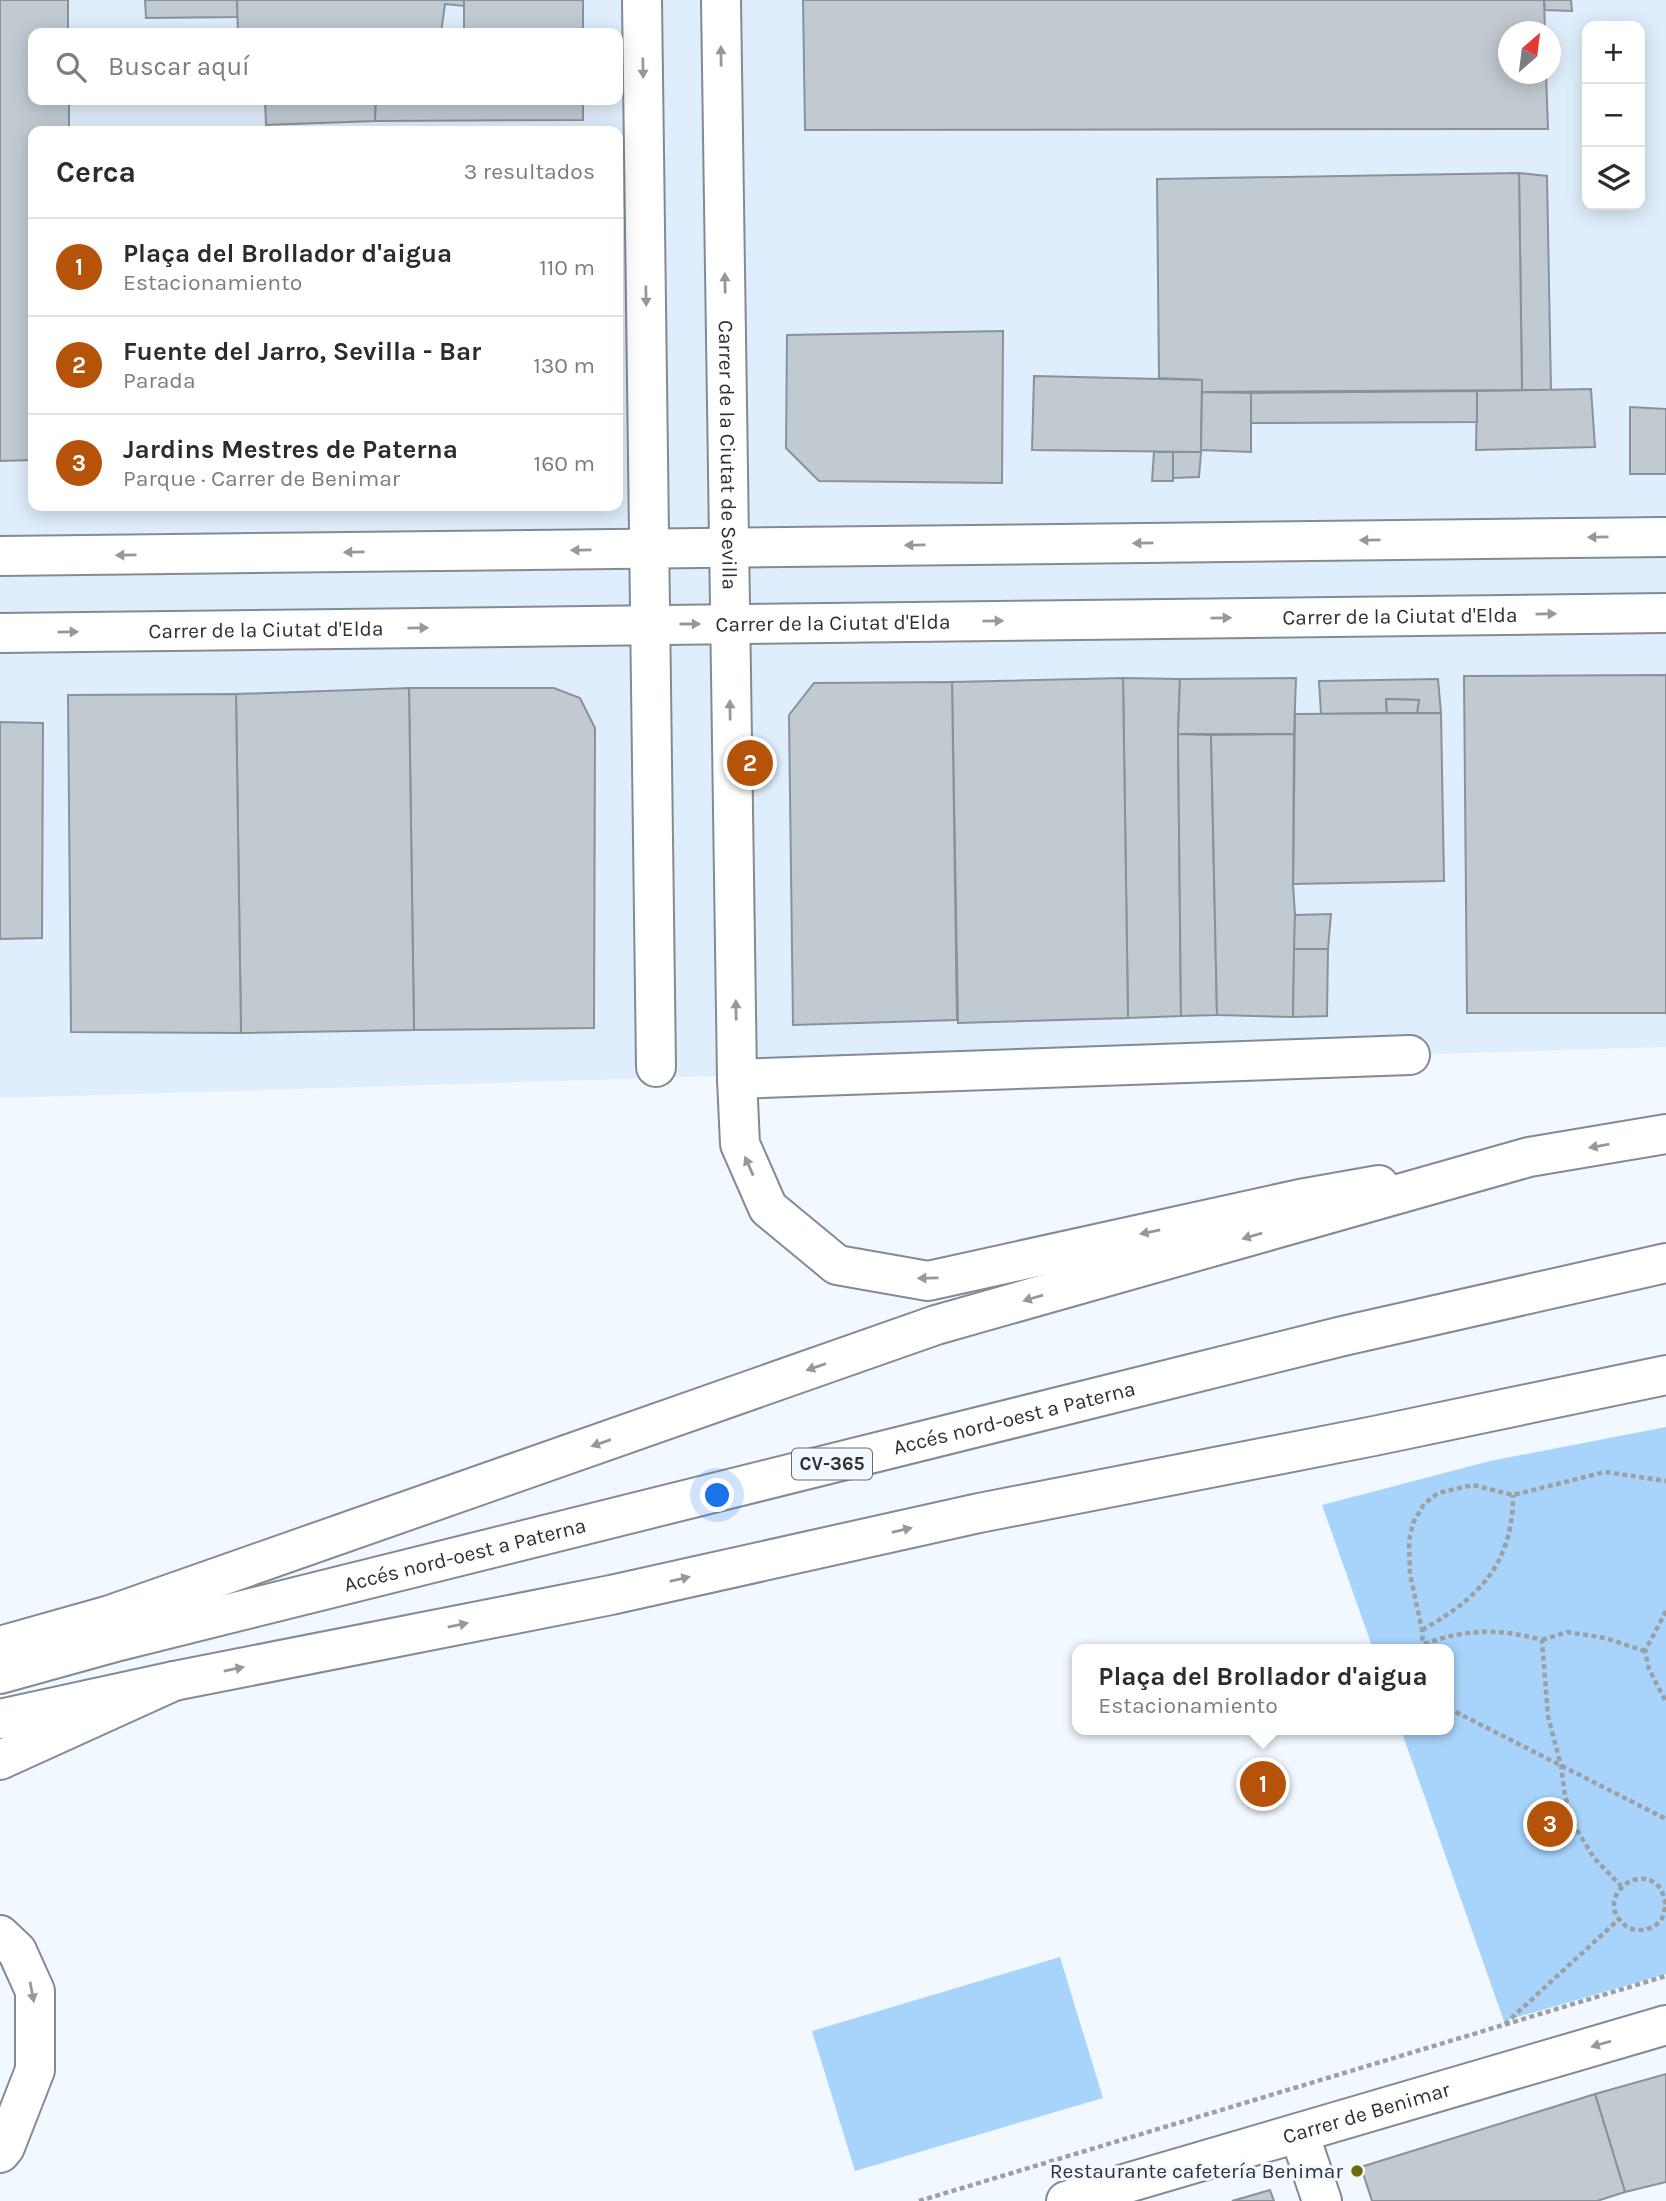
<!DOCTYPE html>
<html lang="es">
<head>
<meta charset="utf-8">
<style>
	body { margin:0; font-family:Karla,sans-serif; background:#f2f2f3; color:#2b2b33 }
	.controls { position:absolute; right:21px; top:21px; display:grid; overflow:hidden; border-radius:14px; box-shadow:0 4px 18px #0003 }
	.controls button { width:63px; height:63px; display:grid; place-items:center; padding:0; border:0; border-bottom:2px solid #e1e1e2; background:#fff; color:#2b2b33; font:35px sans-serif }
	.compass { position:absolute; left:1498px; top:21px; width:63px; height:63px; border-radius:50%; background:#fff; box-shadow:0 4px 18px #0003; rotate:28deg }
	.you { position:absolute; left:718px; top:1496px; width:24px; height:24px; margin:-18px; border:5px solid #fff; border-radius:50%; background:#1a73e8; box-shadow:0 0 0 10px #1a73e833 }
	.badge { display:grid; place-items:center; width:46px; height:46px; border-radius:50%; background:#b45309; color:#fff; font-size:23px; font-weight:700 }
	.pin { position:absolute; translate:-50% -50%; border:4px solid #fff; box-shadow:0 2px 7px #0006 }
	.popup { position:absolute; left:1072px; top:1644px; width:382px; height:91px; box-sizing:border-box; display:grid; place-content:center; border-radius:14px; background:#fff; filter:drop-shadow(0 2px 5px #0005); font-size:23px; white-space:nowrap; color:#7c7c81 }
	.popup b { font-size:26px; color:#2b2b33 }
	.popup::after { content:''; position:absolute; left:50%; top:100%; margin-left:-14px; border:14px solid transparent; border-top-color:#fff }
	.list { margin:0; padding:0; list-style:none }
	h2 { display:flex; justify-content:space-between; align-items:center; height:91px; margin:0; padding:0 28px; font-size:30px }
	h2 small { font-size:23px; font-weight:400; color:#7c7c81 }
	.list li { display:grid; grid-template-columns:46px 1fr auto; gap:21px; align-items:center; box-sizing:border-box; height:98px; padding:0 28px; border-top:2px solid #e1e1e2 }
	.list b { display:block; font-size:26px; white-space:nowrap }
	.list p { margin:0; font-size:23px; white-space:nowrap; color:#7c7c81 }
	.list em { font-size:23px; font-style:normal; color:#7c7c81 }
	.icon { flex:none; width:38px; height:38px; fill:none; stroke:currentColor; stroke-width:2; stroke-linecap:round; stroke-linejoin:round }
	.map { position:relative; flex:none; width:1666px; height:2201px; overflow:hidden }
	.search { position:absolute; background:#fff; box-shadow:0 4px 18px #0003; left:28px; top:28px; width:595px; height:77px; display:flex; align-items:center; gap:18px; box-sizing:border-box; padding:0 24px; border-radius:14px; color:#7c7c81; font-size:26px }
	.panel { position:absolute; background:#fff; box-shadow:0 4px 18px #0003; left:28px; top:126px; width:595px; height:385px; border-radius:14px }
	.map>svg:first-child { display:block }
</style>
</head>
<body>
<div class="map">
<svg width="1666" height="2201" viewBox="0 0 1666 2201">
	<rect width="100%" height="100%" fill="#f1f8ff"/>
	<path fill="#dfeefc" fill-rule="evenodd" d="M0,0H1666V1047L0,1098ZM1587,26H1640V205H1587ZM1508,32H1550V74H1508ZM33,33H618V100H33ZM33,131H618V506H33Z"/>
	<g fill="#a8d4fb">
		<path d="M1666,1427V1974L1504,2021L1401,1730H1448V1649H1373L1322,1505L1490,1461Z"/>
		<path d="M1060,1957L1103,2098L855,2171L812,2031Z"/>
	</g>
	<g fill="#c1c9d1" stroke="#8a9299" stroke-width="2">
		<path d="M0,0H68V33H33V100H69V131H33V460L0,461Z"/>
		<path d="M145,0H237L238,17L146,18Z"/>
		<path d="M237,0H464V6L445,4L441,33H238Z"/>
		<rect x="464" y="0" width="119" height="33"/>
		<path d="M803,0H1544L1545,32H1508V74H1546L1548,129L805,130Z"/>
		<path d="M1544,0H1571L1572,11L1545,10Z"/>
		<path d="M265,100H376L375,121L266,125Z"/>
		<path d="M376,100H583V120L375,121Z"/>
		<path d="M1519,173L1547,176L1551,390H1522Z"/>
		<path d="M1519,173L1522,390L1202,392V380L1159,378L1157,179Z"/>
		<path d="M1003,331L1002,483L819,481L786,448L787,335Z"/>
		<path d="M1034,376L1202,380L1201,452L1032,450Z"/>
		<path d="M1591,389L1595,447L1476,450L1477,391Z"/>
		<path d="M1477,391V422L1251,423V393Z"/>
		<path d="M1202,392L1251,393V452L1201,450Z"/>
		<path d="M1630,407L1666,409V474H1630Z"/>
		<path d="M1154,452H1173V481H1152Z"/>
		<path d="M1173,452H1201L1199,477L1173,478Z"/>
		<path d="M1666,675V1013H1467L1464,676Z"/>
		<path d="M1123,678L1180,679L1178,734L1181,1016L1128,1018Z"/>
		<path d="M1123,678L1128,1018L958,1023L952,682Z"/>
		<path d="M1296,678L1294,734H1178L1180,679Z"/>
		<path d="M1438,679L1441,713H1417L1419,700L1386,699L1387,713L1321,714L1319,681Z"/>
		<path d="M952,682L957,1020L793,1025L789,715L814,683Z"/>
		<path d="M409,688H554L580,698L595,728L594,1028L414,1030Z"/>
		<path d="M409,688L414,1030L241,1033L236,694Z"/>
		<path d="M236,694L241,1033L71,1032L68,695Z"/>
		<path d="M1386,699L1419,700L1417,713H1387Z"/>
		<path d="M1441,713L1444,881L1293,884L1295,714Z"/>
		<path d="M0,722L43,723L42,938L0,939Z"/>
		<path d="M1178,734L1211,735L1217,1015L1181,1016Z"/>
		<path d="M1294,734L1293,884L1295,915L1293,1017L1217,1015L1211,735Z"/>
		<path d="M1331,914L1328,949H1294L1295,915Z"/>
		<path d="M1294,949H1328L1327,1016L1293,1017Z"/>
		<path d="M1666,2074V2182L1625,2192L1595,2094Z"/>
		<path d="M1595,2094L1625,2192L1597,2201H1372L1361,2167Z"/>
		<path d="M1270,2190L1274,2201H1232Z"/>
	</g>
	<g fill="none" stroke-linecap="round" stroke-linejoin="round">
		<g stroke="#838b92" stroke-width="42">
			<g id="minor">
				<path d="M642,0L656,1067"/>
				<path id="s1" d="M721,0L737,1079L740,1144L768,1208L837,1265L928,1281L1300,1199L1379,1185"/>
				<path d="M0,556L1666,537"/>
				<path id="s2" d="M0,633L1666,613"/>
				<path d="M737,1079L1410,1055"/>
				<path d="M0,1935L17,1951L35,1991V2070L5,2147L0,2153"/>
				<path d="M1299,2133L1322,2201"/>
				<path id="s3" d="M1066,2201L1666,2025"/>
			</g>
		</g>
		<g stroke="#838b92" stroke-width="42">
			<g id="major">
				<path d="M0,1646L110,1615L936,1325L1529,1157L1666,1134"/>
				<path id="s4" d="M0,1674L119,1641L1343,1336L1666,1263"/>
				<path d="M0,1719L174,1681L611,1595L979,1513L1374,1436L1666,1375"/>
			</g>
		</g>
		<g stroke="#838b92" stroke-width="42">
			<path id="highway" d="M0,1760L174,1681"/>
		</g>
		<g stroke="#9ba0a5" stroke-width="4.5" stroke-dasharray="5 3.5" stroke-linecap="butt">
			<path d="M1666,1611L1645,1651L1649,1669L1666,1702"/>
			<path d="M1422,1630C1479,1598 1513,1564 1513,1495"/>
			<path d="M1542,1640L1567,1632L1605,1638L1645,1651"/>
			<path d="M1424,1644C1466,1629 1498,1628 1542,1640L1548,1716L1561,1766L1565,1796L1577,1830L1594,1858L1621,1886"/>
			<path d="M1423,1649L1422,1630L1410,1574L1409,1541L1413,1523L1424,1504L1438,1493L1473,1485L1513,1495L1605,1472L1666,1481"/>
			<path d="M1448,1708L1666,1819"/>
			<path d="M1666,1904C1664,1900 1663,1892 1660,1888C1638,1860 1592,1901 1626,1926C1636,1933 1652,1931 1661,1920C1663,1917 1665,1909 1666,1904"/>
			<path d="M1505,2024L1618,1920"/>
			<path d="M919,2201L1666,1976"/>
		</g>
		<use href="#minor" stroke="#fff" stroke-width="38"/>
		<use href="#major" stroke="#fff" stroke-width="38"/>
		<use href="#highway" stroke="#fff" stroke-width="38"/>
	</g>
	<defs><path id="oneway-solid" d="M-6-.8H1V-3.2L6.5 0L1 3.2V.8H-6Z" transform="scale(1.75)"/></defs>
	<g fill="#96989a">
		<use href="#oneway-solid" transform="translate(721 56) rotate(-91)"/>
		<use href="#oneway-solid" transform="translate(643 68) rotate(89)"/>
		<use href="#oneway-solid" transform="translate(725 283) rotate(-91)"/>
		<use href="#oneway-solid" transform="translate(646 296) rotate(89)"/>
		<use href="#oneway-solid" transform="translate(1598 537) rotate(179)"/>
		<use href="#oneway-solid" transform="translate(1370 540) rotate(179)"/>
		<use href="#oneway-solid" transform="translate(1143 543) rotate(179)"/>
		<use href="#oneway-solid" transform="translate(915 545) rotate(179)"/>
		<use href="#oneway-solid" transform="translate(581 550) rotate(179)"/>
		<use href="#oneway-solid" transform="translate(354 552) rotate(179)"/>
		<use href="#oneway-solid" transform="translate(126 555) rotate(179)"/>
		<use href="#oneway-solid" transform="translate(1546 614) rotate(-1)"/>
		<use href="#oneway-solid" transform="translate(1221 618) rotate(-1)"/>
		<use href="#oneway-solid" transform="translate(993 621) rotate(-1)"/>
		<use href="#oneway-solid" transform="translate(690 624)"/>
		<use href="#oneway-solid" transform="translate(418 628) rotate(-1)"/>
		<use href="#oneway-solid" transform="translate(68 632) rotate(-1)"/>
		<use href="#oneway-solid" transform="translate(730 710) rotate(-91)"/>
		<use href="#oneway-solid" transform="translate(736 1010) rotate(-91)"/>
		<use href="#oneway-solid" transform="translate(1599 1146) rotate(170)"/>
		<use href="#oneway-solid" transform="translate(749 1166) rotate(-114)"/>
		<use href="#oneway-solid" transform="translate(1150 1232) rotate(168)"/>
		<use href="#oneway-solid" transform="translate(1252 1236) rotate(164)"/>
		<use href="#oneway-solid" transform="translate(928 1278) rotate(179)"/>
		<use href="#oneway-solid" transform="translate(1033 1298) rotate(164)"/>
		<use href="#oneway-solid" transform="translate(816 1367) rotate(161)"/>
		<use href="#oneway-solid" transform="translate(601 1443) rotate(161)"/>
		<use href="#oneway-solid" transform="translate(902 1530) rotate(-13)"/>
		<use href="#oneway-solid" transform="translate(680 1579) rotate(-13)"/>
		<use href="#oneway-solid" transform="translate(458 1625) rotate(-11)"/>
		<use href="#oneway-solid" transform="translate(234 1669) rotate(-11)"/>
		<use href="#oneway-solid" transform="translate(32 1992) rotate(79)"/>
		<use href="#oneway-solid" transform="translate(1601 2044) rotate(164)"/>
	</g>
	<circle fill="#6d6b07" stroke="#f1f8ff" stroke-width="2.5" cx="1357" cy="2171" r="7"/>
	<g text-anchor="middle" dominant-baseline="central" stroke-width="6" stroke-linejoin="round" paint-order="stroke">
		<rect fill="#f1f8ff" stroke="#686d71" stroke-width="2" x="792" y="1448.5" width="80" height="31" rx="5"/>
		<g font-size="19" font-weight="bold" fill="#2e3134">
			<text x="832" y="1464">CV-365</text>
		</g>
		<g font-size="21" fill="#2e3134" stroke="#f1f8ff">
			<text stroke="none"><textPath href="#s1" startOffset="455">Carrer de la Ciutat de Sevilla</textPath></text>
			<text stroke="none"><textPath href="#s2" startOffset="1400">Carrer de la Ciutat d'Elda</textPath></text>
			<text stroke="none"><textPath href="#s2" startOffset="833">Carrer de la Ciutat d'Elda</textPath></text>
			<text stroke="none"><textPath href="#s2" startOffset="266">Carrer de la Ciutat d'Elda</textPath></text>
			<text stroke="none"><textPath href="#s4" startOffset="1046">Accés nord-oest a Paterna</textPath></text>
			<text stroke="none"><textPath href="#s4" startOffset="480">Accés nord-oest a Paterna</textPath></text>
			<text stroke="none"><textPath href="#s3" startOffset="313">Carrer de Benimar</textPath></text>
		</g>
		<g font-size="21" fill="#2e3134" stroke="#f1f8ff" text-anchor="end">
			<text x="1343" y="2171">Restaurante cafetería Benimar</text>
		</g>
	</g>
</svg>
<div class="controls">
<button>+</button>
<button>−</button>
<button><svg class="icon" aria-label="layers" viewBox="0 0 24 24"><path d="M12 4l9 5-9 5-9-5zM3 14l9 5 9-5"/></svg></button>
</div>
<svg class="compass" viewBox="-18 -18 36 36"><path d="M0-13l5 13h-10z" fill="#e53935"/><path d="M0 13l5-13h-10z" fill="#7c7c81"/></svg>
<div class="you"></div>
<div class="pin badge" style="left:1263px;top:1784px">1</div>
<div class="popup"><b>Plaça del Brollador d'aigua</b>Estacionamiento</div>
<div class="pin badge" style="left:750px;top:763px">2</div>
<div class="pin badge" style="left:1550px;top:1824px">3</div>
<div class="search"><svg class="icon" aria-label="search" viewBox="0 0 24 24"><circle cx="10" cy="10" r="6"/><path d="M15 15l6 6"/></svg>Buscar aquí</div>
<section class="panel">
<h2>Cerca<small>3 resultados</small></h2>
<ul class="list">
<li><span class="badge">1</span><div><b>Plaça del Brollador d'aigua</b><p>Estacionamiento</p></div><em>110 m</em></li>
<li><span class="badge">2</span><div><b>Fuente del Jarro, Sevilla - Bar</b><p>Parada</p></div><em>130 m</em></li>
<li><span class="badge">3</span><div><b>Jardins Mestres de Paterna</b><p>Parque · Carrer de Benimar</p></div><em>160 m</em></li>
</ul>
</section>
</div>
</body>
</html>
